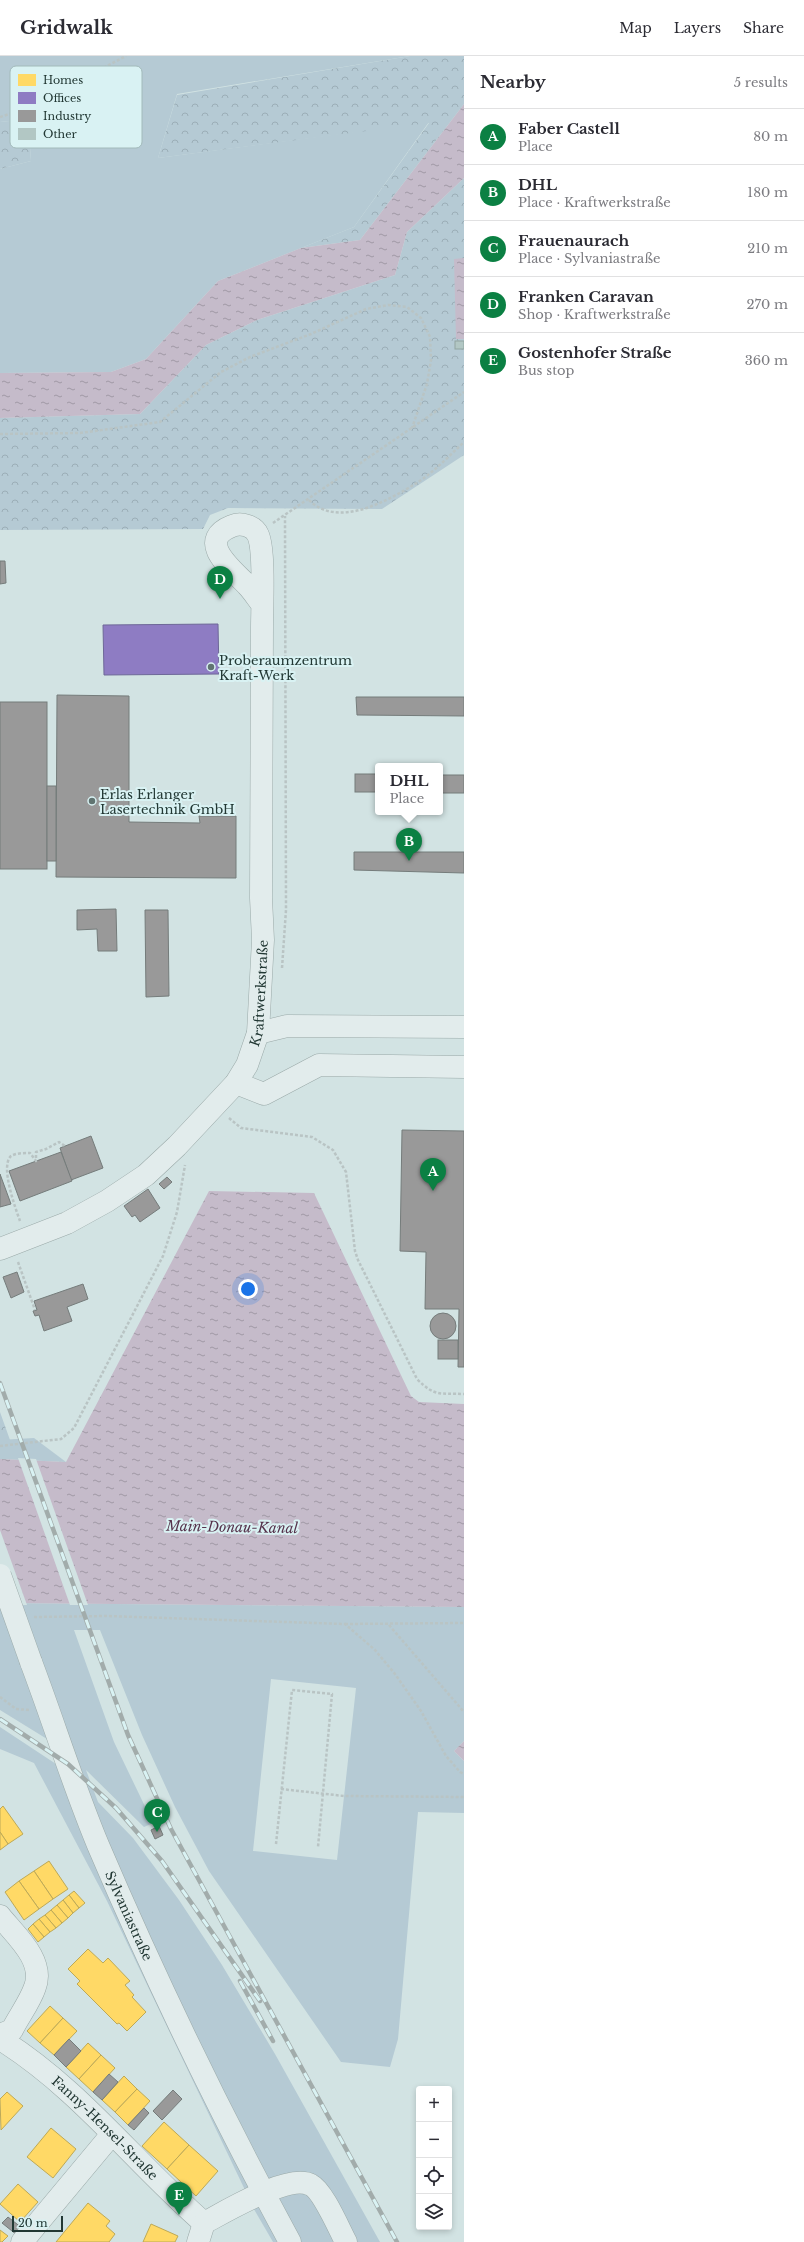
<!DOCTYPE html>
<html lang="en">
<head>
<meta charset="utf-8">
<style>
	body { margin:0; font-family:"Libre Baskerville",serif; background:#f2f2f3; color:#2b2b33 }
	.controls { position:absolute; right:12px; bottom:12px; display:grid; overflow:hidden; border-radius:4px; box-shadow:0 2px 6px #0003 }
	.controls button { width:36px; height:36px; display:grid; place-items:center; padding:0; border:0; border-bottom:1px solid #e1e1e2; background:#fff; color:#2b2b33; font:20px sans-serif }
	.scale { position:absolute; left:12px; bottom:10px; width:51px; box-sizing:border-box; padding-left:4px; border:2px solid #223834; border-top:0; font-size:11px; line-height:14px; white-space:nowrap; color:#223834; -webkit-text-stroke:3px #d9f2f3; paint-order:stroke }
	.you { position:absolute; left:248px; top:1233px; width:14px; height:14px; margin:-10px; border:3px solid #fff; border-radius:50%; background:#1a73e8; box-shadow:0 0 0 6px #1a73e833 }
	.badge { display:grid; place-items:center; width:26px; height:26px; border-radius:50%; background:#0b8043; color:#fff; font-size:13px; font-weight:700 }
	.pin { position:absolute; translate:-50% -33px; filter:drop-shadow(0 1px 2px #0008) }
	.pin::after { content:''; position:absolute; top:21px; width:14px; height:12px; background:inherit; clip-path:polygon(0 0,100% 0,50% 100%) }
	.popup { position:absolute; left:375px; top:707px; width:68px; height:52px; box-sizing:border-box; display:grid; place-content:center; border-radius:4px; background:#fff; filter:drop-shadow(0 1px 3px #0005); font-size:13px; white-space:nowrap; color:#7c7c81 }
	.popup b { font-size:15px; color:#2b2b33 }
	.popup::after { content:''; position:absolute; left:50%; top:100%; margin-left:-8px; border:8px solid transparent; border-top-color:#fff }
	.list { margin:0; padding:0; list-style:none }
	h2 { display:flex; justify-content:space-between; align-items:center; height:52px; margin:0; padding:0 16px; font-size:17px }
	h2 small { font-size:13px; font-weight:400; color:#7c7c81 }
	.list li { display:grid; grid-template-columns:26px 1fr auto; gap:12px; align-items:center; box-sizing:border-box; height:56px; padding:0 16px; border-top:1px solid #e1e1e2 }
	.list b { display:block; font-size:15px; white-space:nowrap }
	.list p { margin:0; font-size:13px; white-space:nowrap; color:#7c7c81 }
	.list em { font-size:13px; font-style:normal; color:#7c7c81 }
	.icon { flex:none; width:22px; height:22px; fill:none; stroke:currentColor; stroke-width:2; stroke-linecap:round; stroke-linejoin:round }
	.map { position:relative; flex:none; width:464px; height:2186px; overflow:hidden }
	header { display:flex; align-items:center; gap:24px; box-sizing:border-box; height:56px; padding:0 20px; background:#fff; border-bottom:1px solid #e1e1e2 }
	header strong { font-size:19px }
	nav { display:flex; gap:22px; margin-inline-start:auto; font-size:14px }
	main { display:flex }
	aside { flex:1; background:#fff }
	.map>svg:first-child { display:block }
</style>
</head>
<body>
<header>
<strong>Gridwalk</strong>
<nav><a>Map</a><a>Layers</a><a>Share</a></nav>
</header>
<main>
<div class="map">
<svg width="464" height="2186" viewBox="0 0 464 2186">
	<defs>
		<pattern id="forest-crowns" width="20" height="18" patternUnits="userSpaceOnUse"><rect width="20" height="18" fill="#b5cad4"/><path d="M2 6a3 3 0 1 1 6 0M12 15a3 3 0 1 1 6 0" fill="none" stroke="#9baeb7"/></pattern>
		<pattern id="water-ripples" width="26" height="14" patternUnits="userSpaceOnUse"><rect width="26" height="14" fill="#c5bbca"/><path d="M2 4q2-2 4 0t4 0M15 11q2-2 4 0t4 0" fill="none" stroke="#a099a5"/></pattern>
	</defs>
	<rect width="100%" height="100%" fill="#d2e3e3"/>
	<g fill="#b5cad4" fill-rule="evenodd">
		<path d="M0,0H410L177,38L158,102L429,66L354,171L218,225L146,303L111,316L0,317V113L31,105L28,63L0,66Z"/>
		<path d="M34,1382L66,1406L0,1403V1384Z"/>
		<path d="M0,1547L464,1551V1685L454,1695L464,1705V1757L418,1756L398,1983L390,2011L341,2006L209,1815L175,1751L142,1679L100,1574H74L114,1686L153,1767L144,1771L86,1714L98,1746L133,1782L179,1844L222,1909L275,1998L380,2186H273L255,2155L107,1845L34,1707L0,1693V1671L56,1708L47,1683L0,1654ZM271,1623L356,1632L337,1804L253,1795Z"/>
	</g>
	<g fill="url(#forest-crowns)">
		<path d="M410,0H464V48L360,184L301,192L354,171L429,67L158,102L177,39Z"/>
		<path d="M28,63L31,105L0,113V66Z"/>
		<path d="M464,122V399L382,453L228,452L210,459L203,473L0,474V362L140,358L206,289L257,264L395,219L407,176Z"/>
		<path d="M0,1356L10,1384H0Z"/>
	</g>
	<g fill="url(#water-ripples)">
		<path d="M464,48V122L407,176L395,219L257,264L206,289L140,358L0,362V317L111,316L146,303L218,225L301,192L360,184Z"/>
		<path d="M464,202V283H456L454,203Z"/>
		<path d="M209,1135L314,1137L411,1340L419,1346L464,1348V1551L0,1547V1403L66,1406Z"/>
		<path d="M464,1685V1705L454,1695Z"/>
	</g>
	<g fill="#d2e3e3">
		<path d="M18,1402L36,1403L88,1549H70Z"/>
		<path d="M0,1474L27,1549H0Z"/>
	</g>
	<g fill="#ffd966" stroke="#bda957">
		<path d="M3,1750L23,1778L8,1788L0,1776V1753Z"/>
		<path d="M0,1776L8,1788L0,1794Z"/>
		<path d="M49,1805L68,1833L53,1843L34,1815Z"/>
		<path d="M34,1815L53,1843L39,1853L19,1825Z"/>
		<path d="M19,1825L39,1853L24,1864L5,1836Z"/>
		<path d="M74,1835L85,1847L79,1852L69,1839Z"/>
		<path d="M69,1839L79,1852L73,1857L63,1844Z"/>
		<path d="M63,1844L73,1857L68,1862L57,1849Z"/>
		<path d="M57,1849L68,1862L62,1867L51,1854Z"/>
		<path d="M51,1854L62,1867L56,1872L45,1859Z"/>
		<path d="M45,1859L56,1872L50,1876L39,1863Z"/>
		<path d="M39,1863L50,1876L44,1881L33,1868Z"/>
		<path d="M33,1868L44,1881L38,1886L28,1873Z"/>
		<path d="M88,1893L103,1907L108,1902L130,1925L125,1929L134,1939L132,1941L146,1956L127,1975L119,1967L117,1968L77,1928L80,1925L68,1913Z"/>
		<path d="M50,1950L63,1962L40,1987L27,1975Z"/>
		<path d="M63,1962L77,1975L54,1999L40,1987Z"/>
		<path d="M88,1987L101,1999L79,2023L66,2011Z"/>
		<path d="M101,1999L115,2012L93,2036L79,2023Z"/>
		<path d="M124,2020L137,2033L115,2056L102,2044Z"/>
		<path d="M137,2033L150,2045L128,2069L115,2056Z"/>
		<path d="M7,2036L23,2050L1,2074L0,2043Z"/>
		<path d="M164,2066L189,2089L167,2113L142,2090Z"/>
		<path d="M51,2072L76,2093L53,2122L27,2101Z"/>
		<path d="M189,2089L218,2115L196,2140L167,2113Z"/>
		<path d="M18,2128L38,2146L20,2166L0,2148Z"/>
		<path d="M88,2147L110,2165L106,2170L115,2178L109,2186H56Z"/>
		<path d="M151,2168L178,2180L175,2186H143Z"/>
		<path d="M0,2174L8,2180L2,2186H0Z"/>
	</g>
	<path fill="#8e7cc3" stroke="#6e6898" d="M218,568L219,618L104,619L103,569Z"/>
	<g fill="#999" stroke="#757c7b">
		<path d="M0,505H5L6,527L0,528Z"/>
		<path d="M57,639L129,640V766L200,767L199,760H236V822L56,821Z"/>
		<path d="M356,641H464V660L357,659Z"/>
		<rect x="0" y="646" width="47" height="167"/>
		<rect x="355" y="718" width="23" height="18"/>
		<rect x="440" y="719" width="24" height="18"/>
		<rect x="47" y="730" width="9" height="75"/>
		<path d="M354,796H464V817L354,814Z"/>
		<path d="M116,853L117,895H98L97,873L77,874V854Z"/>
		<path d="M145,854H168L169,940L146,941Z"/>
		<path d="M402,1074L464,1075V1311H458L459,1253H425L426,1196L400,1195Z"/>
		<path d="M91,1080L103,1112L71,1124L60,1092Z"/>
		<path d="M61,1096L72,1125L20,1145L9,1115Z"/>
		<path d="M0,1118L11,1148L0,1151Z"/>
		<path d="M167,1121L172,1126L164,1133L159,1128Z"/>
		<path d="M148,1133L160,1152L140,1166L135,1159L132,1161L124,1150Z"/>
		<path d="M17,1216L24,1236L11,1242L3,1221Z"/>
		<path d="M83,1228L88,1243L67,1251L72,1265L44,1275L39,1259L35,1260L33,1255L37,1254L34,1245Z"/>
		<circle cx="443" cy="1270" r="13"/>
		<rect x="438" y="1284" width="20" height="19"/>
		<path d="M159,1770L163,1779L155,1783L151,1774Z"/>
		<path d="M69,1983L81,1995L66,2011L54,1999Z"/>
		<path d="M109,2018L118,2026L102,2044L93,2036Z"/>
		<path d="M173,2034L182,2043L162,2064L153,2055Z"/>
		<path d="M144,2052L149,2057L134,2074L128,2069Z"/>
		<path d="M8,2161L22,2172L17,2179L2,2167Z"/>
	</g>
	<rect fill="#b2c7c4" stroke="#91a4a0" x="455" y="285" width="9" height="8"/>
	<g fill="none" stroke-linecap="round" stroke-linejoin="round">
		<g stroke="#9aa9a8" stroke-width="23">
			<g id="minor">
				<path d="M258,977L287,970L464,971"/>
				<path d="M236,1027L264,1038L319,1009L464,1011"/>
				<path id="s1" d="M0,1193L67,1167L107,1145L146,1119L177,1090L236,1027L247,1009L258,977L263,884L261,842C262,752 262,662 262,572C262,553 265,494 258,479C254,470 241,466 232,470C194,485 234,515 247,529C253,535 257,542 262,548"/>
				<path id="s2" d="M31,1606C54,1667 73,1729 98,1789C156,1925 220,2057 290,2186"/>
				<path d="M0,1860C15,1879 45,1904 35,1931C30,1946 19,1960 12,1974L0,1979"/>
				<path id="s3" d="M0,1983C79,2032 135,2107 204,2167"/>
				<path d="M22,2186L112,2078"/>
				<path d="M198,2186L204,2167C225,2156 289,2117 311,2129C323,2135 339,2173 346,2186"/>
			</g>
		</g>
		<g stroke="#b9c4c4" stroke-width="2.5" stroke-dasharray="3 2" stroke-linecap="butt">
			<path d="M0,61L25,53L126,0"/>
			<path d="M0,378L80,377L160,366L221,316L250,301L311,278L366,253L388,249L407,251L421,262L430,281L431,304L427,328L412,372"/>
			<path d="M309,444C338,473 387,445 415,428C433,417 449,400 464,386"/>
			<path d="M273,467L464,336"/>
			<path d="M282,912L286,854L285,460"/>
			<path d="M229,1062L241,1072L312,1081L333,1094L346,1116L355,1195L358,1204L417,1323C435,1341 439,1337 464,1338"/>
			<path d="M20,1165C15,1151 0,1110 11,1100C16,1097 24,1097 30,1097L36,1105V1096L46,1093L59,1086L65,1090"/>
			<path d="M18,1206L35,1254"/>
			<path d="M0,1390L61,1383L74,1372L163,1200L177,1156L185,1109"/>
			<path d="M34,1561L106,1560L345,1568L375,1594L395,1618L421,1655L446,1700L460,1716L464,1718"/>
			<path d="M345,1568L464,1567"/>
			<path d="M389,1569L464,1656"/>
			<path d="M0,1641L16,1653L29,1654"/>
			<path d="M281,1733L344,1740L464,1741"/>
			<path d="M276,1788L292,1634L332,1638L318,1791"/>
		</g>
		<use href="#minor" stroke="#e2ecec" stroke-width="22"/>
		<g stroke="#a2acab" stroke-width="4.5">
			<g id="rail">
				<path d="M0,1327L128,1679L171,1773L397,2186"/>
				<path d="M0,1663L68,1708L116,1752L162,1805L260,1945"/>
				<path d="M240,1925L273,1985"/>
			</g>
		</g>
		<use href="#rail" stroke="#d9f2f3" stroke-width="3" stroke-dasharray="9" stroke-linecap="butt"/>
		<g stroke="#9aa9a8" stroke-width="23" stroke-linecap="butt">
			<path id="minor-bridge" d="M0,1519L31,1606"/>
		</g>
		<use href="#minor-bridge" stroke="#e2ecec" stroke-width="22"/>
	</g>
	<g fill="#607471" stroke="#d9f2f3" stroke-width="1.5">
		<circle cx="211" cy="611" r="4"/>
		<circle cx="92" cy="745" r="4"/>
	</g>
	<g text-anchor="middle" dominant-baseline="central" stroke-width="4" stroke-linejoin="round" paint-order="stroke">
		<g font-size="13" fill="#223834" stroke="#d9f2f3" text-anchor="start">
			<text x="219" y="604">Proberaumzentrum<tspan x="219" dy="15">Kraft-Werk</tspan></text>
			<text x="100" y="738">Erlas Erlanger<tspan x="100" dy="15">Lasertechnik GmbH</tspan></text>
		</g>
		<g font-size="13" fill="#223834" stroke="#d9f2f3">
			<text stroke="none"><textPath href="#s1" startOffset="388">Kraftwerkstraße</textPath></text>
			<text stroke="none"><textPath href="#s2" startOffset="272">Sylvaniastraße</textPath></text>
			<text stroke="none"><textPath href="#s3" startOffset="138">Fanny-Hensel-Straße</textPath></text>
		</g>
		<g font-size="14" font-style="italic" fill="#56334c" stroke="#d9f2f3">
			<text transform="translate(232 1471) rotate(1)">Main-Donau-Kanal</text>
		</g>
	</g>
	<rect x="10" y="10" width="132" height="82" rx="6" fill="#d9f2f3" stroke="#a2baba" stroke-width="1"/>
	<rect x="18" y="18" width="18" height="12" fill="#ffd966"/>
	<rect x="18" y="36" width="18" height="12" fill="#8e7cc3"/>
	<rect x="18" y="54" width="18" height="12" fill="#999"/>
	<rect x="18" y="72" width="18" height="12" fill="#b2c7c4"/>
	<g font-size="11" fill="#223834">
		<text x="43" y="28">Homes</text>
		<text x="43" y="46">Offices</text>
		<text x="43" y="64">Industry</text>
		<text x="43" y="82">Other</text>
	</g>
</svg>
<div class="controls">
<button>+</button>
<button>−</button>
<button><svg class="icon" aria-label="locate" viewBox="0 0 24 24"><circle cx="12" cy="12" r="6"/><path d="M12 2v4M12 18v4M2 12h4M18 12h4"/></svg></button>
<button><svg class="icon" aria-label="layers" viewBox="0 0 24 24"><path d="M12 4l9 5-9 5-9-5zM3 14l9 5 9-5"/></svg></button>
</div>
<div class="scale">20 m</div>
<div class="you"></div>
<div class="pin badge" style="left:433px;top:1135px">A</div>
<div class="pin badge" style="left:409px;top:805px">B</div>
<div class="popup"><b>DHL</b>Place</div>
<div class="pin badge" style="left:157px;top:1776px">C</div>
<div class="pin badge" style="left:220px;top:543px">D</div>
<div class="pin badge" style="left:179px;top:2159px">E</div>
</div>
<aside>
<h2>Nearby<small>5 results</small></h2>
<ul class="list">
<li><span class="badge">A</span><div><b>Faber Castell</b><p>Place</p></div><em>80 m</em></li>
<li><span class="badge">B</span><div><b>DHL</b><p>Place · Kraftwerkstraße</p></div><em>180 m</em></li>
<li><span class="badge">C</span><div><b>Frauenaurach</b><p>Place · Sylvaniastraße</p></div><em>210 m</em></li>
<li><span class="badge">D</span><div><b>Franken Caravan</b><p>Shop · Kraftwerkstraße</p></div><em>270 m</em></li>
<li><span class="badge">E</span><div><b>Gostenhofer Straße</b><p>Bus stop</p></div><em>360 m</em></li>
</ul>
</aside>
</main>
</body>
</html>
